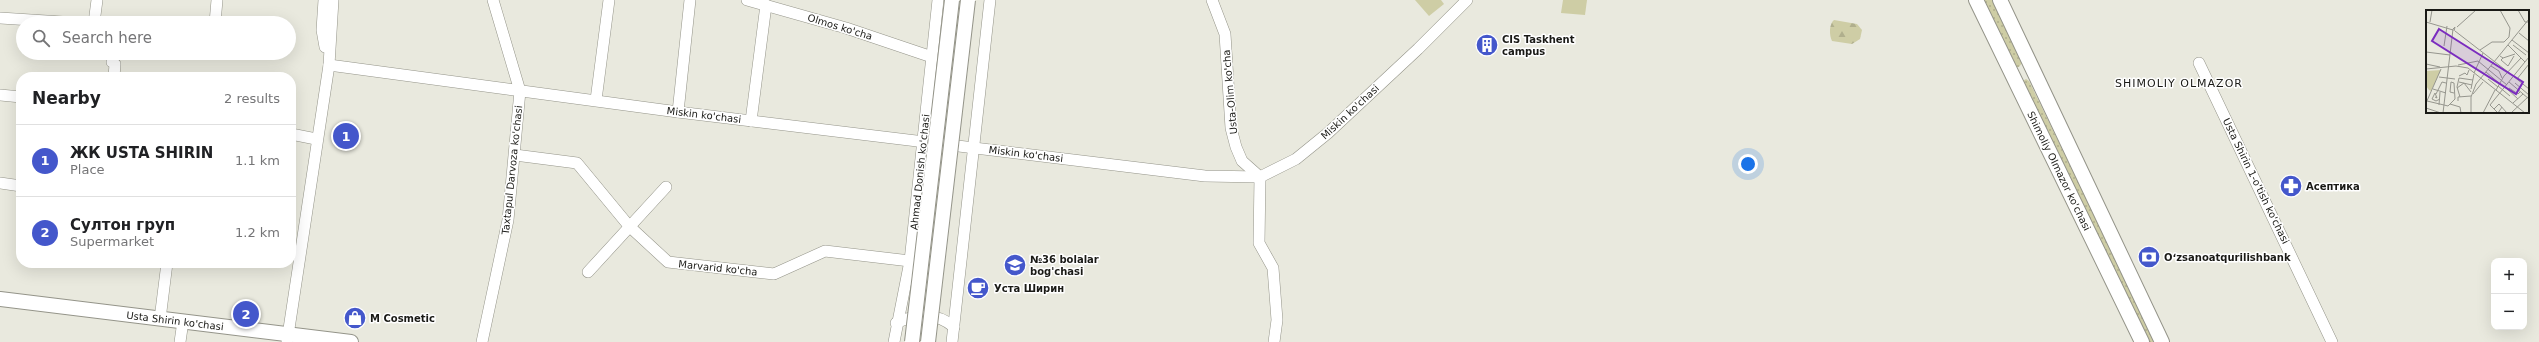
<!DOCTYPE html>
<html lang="en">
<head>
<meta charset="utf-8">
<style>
	body { margin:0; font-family:"DejaVu Sans",sans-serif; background:#f6f6f6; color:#202124 }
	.controls { position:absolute; right:12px; bottom:12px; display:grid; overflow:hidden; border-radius:8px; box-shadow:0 4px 16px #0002 }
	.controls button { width:36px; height:36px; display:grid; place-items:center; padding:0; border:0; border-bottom:1px solid #e0e0e0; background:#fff; color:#202124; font:20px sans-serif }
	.you { position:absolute; left:1748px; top:164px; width:14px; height:14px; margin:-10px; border:3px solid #fff; border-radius:50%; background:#1a73e8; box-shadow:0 0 0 6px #1a73e833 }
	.badge { display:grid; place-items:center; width:26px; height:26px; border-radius:50%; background:#4457cb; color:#fff; font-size:13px; font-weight:700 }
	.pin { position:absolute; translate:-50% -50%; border:2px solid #fff; box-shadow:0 1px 4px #0006 }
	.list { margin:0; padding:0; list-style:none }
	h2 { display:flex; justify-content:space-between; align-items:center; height:52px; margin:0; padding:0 16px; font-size:17px }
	h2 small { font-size:13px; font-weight:400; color:#757577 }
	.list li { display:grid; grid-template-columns:26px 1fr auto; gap:12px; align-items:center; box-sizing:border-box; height:72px; padding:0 16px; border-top:1px solid #e0e0e0 }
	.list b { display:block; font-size:15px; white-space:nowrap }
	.list p { margin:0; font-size:13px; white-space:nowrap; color:#757577 }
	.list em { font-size:13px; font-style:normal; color:#757577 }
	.icon { flex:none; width:22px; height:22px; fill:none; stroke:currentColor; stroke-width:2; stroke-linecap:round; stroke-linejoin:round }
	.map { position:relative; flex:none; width:2539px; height:342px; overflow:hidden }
	.search { position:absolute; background:#fff; box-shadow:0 4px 16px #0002; left:16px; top:16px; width:280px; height:44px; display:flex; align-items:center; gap:10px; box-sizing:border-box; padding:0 14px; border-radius:22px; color:#757577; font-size:15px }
	.panel { position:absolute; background:#fff; box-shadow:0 4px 16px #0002; left:16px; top:72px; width:280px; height:196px; border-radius:16px }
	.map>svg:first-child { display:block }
</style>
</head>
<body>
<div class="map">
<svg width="2539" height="342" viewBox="0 0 2539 342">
	<defs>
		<pattern id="grass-dots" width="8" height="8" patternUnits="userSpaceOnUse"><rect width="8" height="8" fill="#cecda5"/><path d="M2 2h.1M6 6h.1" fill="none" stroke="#b0af8d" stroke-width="1.8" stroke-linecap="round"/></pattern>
		<pattern id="forest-firs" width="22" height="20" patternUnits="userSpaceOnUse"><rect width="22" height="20" fill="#cecda5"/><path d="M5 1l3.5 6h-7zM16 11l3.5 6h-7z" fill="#b0af8d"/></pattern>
	</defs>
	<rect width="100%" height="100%" fill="#e9e9de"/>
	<g fill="url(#grass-dots)">
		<path d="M1983,0H1992L2022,63L2019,67H2016Z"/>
		<path d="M2026,79L2029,81L2156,342H2148L2023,81Z"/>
	</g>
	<path fill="url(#forest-firs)" d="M1834,20L1857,24L1862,30L1860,39L1852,44L1832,41C1829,35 1829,24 1834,20Z"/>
	<g fill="#cecda5">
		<path d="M1415,0H1441L1444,4L1429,16Z"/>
		<path d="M1563,0H1587L1585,15L1561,13Z"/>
	</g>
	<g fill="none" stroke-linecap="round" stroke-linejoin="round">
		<g stroke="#949489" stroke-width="12">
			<g id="minor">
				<path d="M324,0L322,30L325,47"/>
				<path d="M747,0L846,28L932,57"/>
				<path d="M1212,0L1225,34L1231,128L1236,147L1242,161L1260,177L1259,243L1273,268L1277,320L1274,342"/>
				<path d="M0,18L78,23"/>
				<path d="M94,23L97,0"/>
				<path d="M215,23L217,0"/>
				<path d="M113,53L112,62L115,64L114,77"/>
				<path d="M2199,63L2332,342"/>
				<path d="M329,65L678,112L1205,176L1260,177L1296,159L1328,133L1418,49L1467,0"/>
				<path d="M0,95L21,97"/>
				<path d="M596,100L609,0"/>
				<path d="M678,112L690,0"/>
				<path d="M751,121L766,5"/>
				<path d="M291,134L316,139"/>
				<path d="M515,155L577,163L629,226L668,262L774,274L825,251L910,261"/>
				<path d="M0,183L21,186"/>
				<path d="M588,272L666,187"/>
				<path d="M160,319L167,263"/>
				<path d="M896,323C915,314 937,312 954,327"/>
				<path d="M180,342L183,321"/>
				<path d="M287,342L329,65L333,0"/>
				<path d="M482,342L508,220L520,91L493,0"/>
				<path d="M894,342L910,261L938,0"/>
				<path d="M952,342L990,0"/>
			</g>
		</g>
		<g stroke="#949489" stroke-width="16">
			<g id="major">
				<path d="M1976,0L2142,342"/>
				<path d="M2000,0L2162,342"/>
				<path d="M0,299L351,342"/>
			</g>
		</g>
		<use href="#minor" stroke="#fff" stroke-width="11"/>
		<use href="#major" stroke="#fff" stroke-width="14"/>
		<g stroke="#949489" stroke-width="16" stroke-linecap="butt">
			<g id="major-bridge">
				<path d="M912,342L952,0"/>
				<path d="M928,342L968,0"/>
			</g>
		</g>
		<use href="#major-bridge" stroke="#fff" stroke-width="14"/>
	</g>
	<defs>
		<g id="building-disc" transform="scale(1.15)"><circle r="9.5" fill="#4457cb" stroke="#fff"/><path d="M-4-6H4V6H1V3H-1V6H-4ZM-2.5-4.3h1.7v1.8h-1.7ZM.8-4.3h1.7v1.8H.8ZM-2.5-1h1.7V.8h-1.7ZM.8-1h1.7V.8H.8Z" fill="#fff"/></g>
		<g id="pharmacy-disc" transform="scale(1.15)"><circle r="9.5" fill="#4457cb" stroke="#fff"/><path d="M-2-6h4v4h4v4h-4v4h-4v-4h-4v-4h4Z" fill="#fff"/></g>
		<g id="bank-disc" transform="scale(1.15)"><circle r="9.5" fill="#4457cb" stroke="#fff"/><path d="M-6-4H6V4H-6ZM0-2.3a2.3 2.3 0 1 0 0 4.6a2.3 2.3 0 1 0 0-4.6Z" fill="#fff"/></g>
		<g id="school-disc" transform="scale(1.15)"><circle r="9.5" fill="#4457cb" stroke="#fff"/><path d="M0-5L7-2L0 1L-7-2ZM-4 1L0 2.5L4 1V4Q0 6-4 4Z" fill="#fff"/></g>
		<g id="cafe-disc" transform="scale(1.15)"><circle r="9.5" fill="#4457cb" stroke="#fff"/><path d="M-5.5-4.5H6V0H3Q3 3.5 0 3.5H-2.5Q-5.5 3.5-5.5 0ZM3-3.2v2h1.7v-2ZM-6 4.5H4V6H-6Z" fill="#fff"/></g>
		<g id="shop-disc" transform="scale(1.15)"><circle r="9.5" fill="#4457cb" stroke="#fff"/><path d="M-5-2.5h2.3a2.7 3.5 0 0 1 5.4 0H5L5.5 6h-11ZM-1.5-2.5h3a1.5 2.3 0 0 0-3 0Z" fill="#fff"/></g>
	</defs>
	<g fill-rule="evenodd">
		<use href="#building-disc" x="1487" y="45"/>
		<use href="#pharmacy-disc" x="2291" y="186"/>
		<use href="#bank-disc" x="2149" y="257"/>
		<use href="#school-disc" x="1015" y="265"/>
		<use href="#cafe-disc" x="978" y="288"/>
		<use href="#shop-disc" x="355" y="318"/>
	</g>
	<g text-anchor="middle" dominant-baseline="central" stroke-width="3" stroke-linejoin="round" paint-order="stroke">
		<g font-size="10" fill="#1a1a16" stroke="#fff">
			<text transform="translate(840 27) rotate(17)">Olmos ko'cha</text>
			<text transform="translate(1230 92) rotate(-95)">Usta-Olim ko'cha</text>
			<text transform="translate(1350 112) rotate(-43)">Miskin ko'chasi</text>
			<text transform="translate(704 115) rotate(7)">Miskin ko'chasi</text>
			<text transform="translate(1026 154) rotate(7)">Miskin ko'chasi</text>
			<text transform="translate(512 170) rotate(-84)">Taxtapul Darvoza ko'chasi</text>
			<text transform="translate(2059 171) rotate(64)">Shimoliy Olmazor ko'chasi</text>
			<text transform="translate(920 172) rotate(-84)">Ahmad Donish ko'chasi</text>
			<text transform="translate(2256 181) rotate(64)">Usta Shirin 1-o'tish ko'chasi</text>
			<text transform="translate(718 268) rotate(6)">Marvarid ko'cha</text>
			<text transform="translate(175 321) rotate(7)">Usta Shirin ko'chasi</text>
		</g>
		<g font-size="10" font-weight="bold" fill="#1a1a16" stroke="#fff" text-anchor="start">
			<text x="1502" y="39">CIS Taskhent<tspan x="1502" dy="12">campus</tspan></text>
			<text x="2306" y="186">Асептика</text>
			<text x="2164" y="257">Oʻzsanoatqurilishbank</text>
			<text x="1030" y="259">№36 bolalar<tspan x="1030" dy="12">bog'chasi</tspan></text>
			<text x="994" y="288">Уста Ширин</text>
			<text x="370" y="318">M Cosmetic</text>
		</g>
		<g font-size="11" letter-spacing="1" fill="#1a1a16" stroke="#fff">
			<text x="2179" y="83">SHIMOLIY OLMAZOR</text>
		</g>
	</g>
	<g transform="translate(2426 10)">
		<rect width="103" height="103" fill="#e9e9de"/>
		<path d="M15,60L5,81L3,80L0,76L1,61Z" fill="#cecda5"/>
		<path fill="none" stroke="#96968e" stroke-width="1" d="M92,0L99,12H103M0,12L27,20M4,12L6,0M31,17L50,0M29,21L82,62M93,23L103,31M86,30L103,43M82,35L99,52M87,35L100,45M18,36L21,16M54,40L66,32H78L83,27L84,18L74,0M0,42L24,45M74,46L77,48L89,44M77,48L75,50L82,56L88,46M0,54L14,57M32,55L52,51L81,75M65,56L73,61L76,68M0,59L30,56L42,58L99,103M81,61L103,79M60,62L74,74M48,63L57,43M33,66L39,63L41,65L43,60M13,67L29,69M33,68L31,77L34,87M33,68L47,70M62,69L72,77M91,69L103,54M33,72L46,75M83,72L103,89M89,73L103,85M72,76L84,86M79,77L92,89M31,78L38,73L45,82M83,78L92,84L94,82M7,79L20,83M45,79L48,64M70,80L78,66L95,48M28,83L24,82L25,72L28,73M10,84L16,72L20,73M47,84L57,72M9,87L11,88L9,83L6,89L10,91L14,89M1,91L18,95M32,91V87L45,86M0,93L15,59M87,93L97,84M24,94L34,97L35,103M13,95L14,82M18,95L22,96L29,89L28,73M76,97L72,103L64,95L103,47M0,98L15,103M68,99L73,94L81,103M17,103L27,19L29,17L28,21M45,103V87L50,74L103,9M57,103L69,80M85,103L103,86"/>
		<path fill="#7b2cbf" fill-opacity="0.15" stroke="#7b2cbf" stroke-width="2" d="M13,19L97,72L90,84L6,31Z"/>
		<rect width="103" height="103" fill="none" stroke="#1a1a16" stroke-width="2"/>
	</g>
</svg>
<div class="controls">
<button>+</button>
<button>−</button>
</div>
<div class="you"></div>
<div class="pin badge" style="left:346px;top:136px">1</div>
<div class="pin badge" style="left:246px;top:314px">2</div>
<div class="search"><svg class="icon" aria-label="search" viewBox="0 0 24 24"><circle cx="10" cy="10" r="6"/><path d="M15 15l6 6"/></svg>Search here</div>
<section class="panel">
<h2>Nearby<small>2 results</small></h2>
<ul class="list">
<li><span class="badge">1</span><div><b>ЖК USTA SHIRIN</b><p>Place</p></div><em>1.1 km</em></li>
<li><span class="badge">2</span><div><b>Султон груп</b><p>Supermarket</p></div><em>1.2 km</em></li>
</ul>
</section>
</div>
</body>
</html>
